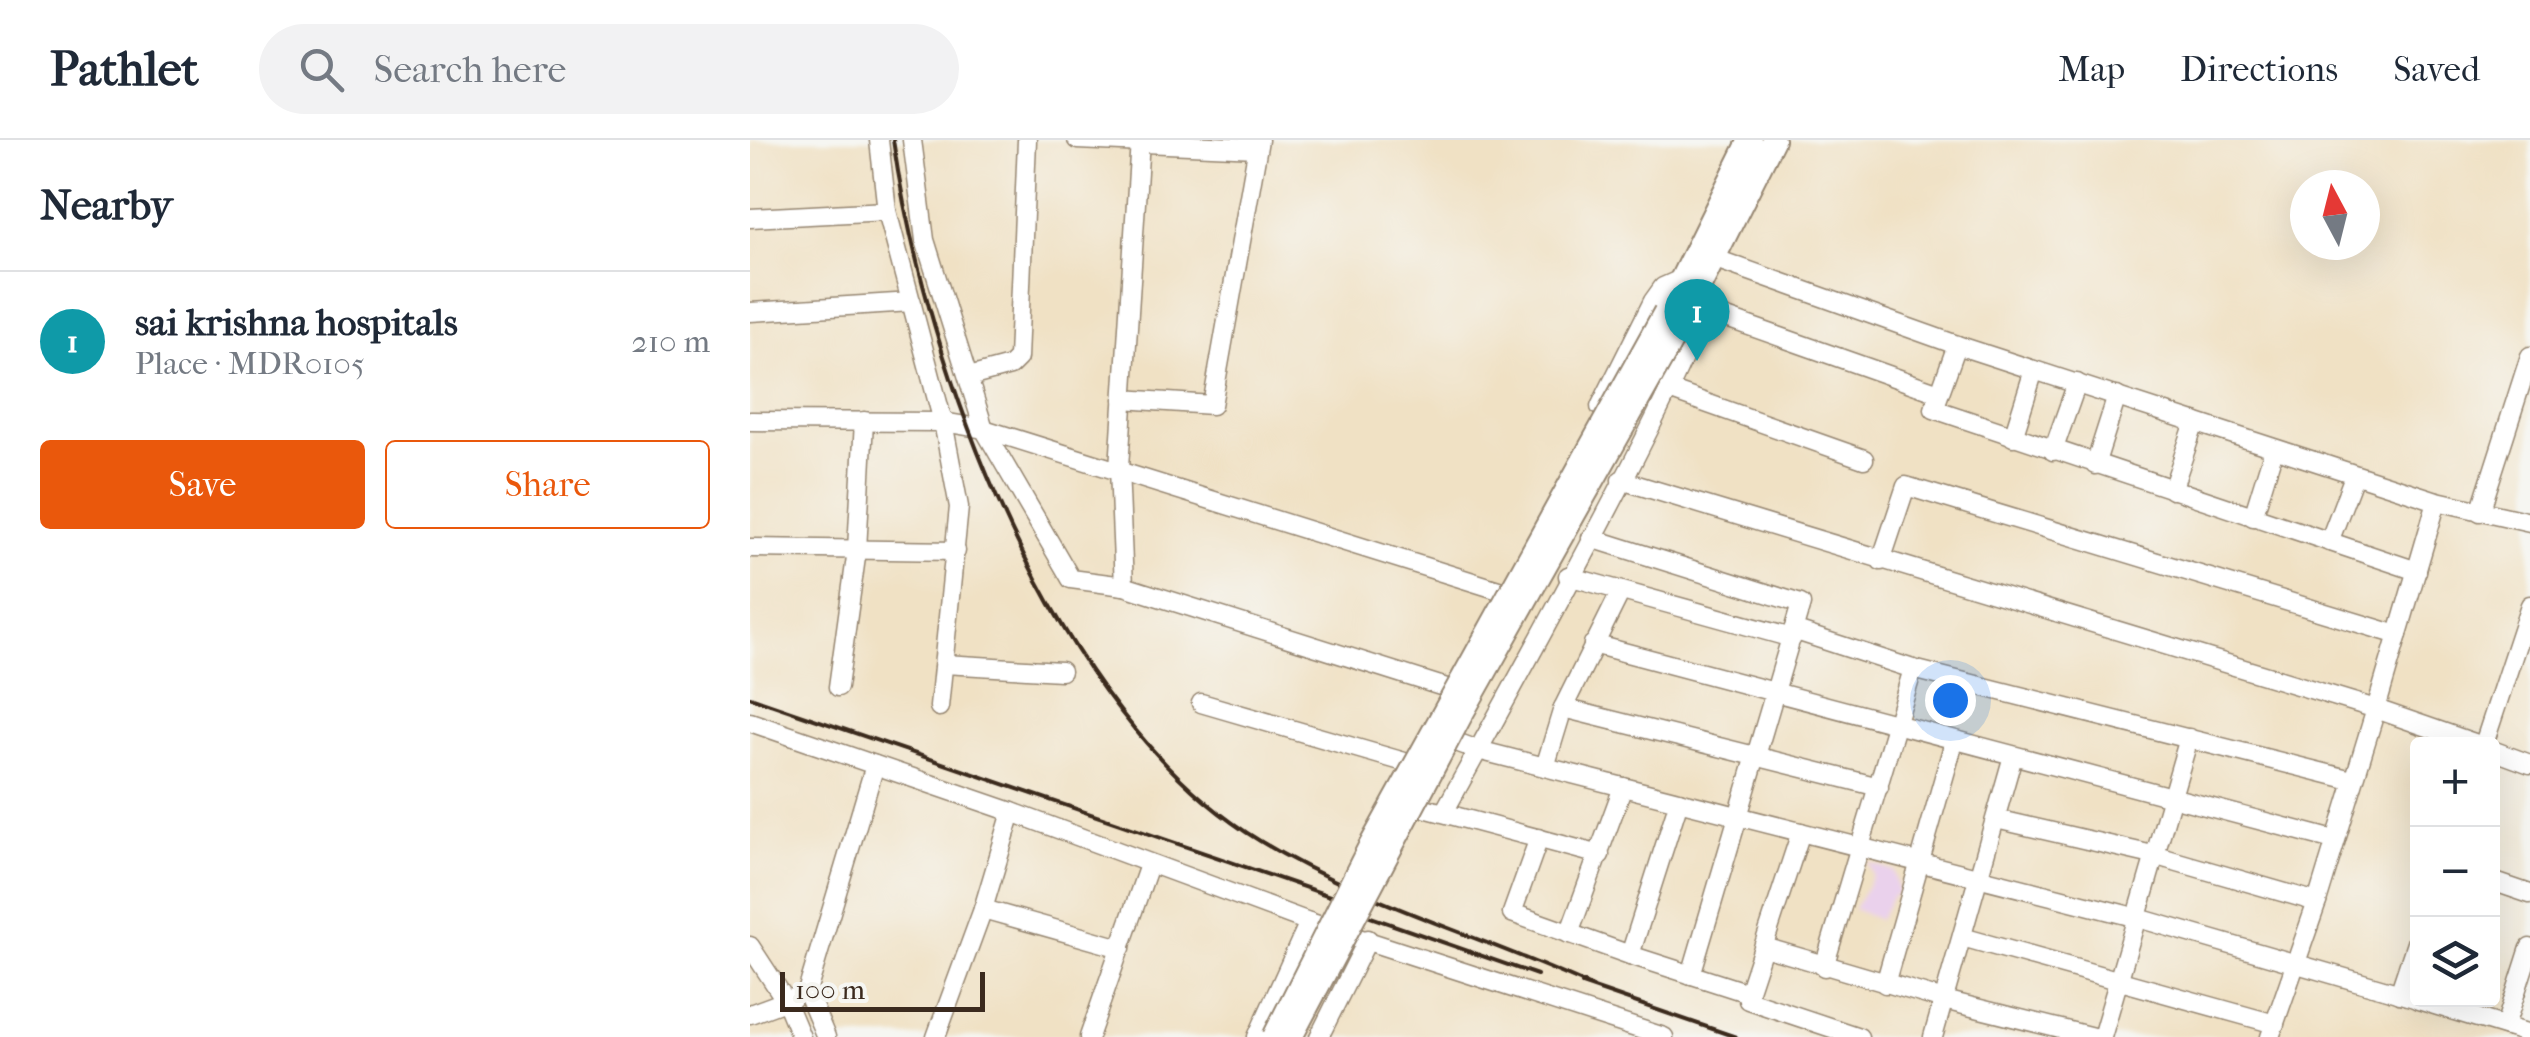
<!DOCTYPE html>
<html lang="en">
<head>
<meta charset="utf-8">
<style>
	body { margin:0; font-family:"IM FELL French Canon",serif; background:#f2f2f3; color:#1f2937 }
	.controls { position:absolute; right:30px; bottom:30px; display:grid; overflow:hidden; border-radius:10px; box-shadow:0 10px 40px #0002 }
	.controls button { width:90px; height:90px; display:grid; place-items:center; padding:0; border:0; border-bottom:2px solid #e0e1e3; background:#fff; color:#1f2937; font:50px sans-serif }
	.compass { position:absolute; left:1540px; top:30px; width:90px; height:90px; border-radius:50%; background:#fff; box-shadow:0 10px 40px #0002; rotate:353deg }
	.scale { position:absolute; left:30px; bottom:25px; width:205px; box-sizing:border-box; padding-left:10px; border:5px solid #3b2a1e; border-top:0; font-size:28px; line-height:35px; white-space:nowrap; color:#3b2a1e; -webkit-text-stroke:8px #f6f6f2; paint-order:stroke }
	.you { position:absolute; left:1200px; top:560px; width:35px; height:35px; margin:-25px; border:8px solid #fff; border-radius:50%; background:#1a73e8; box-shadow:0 0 0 15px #1a73e833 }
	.badge { display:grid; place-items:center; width:65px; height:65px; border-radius:50%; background:#ea580c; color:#fff; font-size:32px; font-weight:700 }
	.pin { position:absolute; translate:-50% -82px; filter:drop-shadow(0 2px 5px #0008) }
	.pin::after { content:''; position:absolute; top:52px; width:35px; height:30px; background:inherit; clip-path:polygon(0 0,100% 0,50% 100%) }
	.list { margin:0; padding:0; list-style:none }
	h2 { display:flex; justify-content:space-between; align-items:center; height:130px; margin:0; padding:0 40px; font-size:42px }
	h2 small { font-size:32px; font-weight:400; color:#747a83 }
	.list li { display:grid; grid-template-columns:65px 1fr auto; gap:30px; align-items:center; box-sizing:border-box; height:140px; padding:0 40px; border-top:2px solid #e0e1e3 }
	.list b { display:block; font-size:38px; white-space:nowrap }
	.list p { margin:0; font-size:32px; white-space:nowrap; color:#747a83 }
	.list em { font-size:32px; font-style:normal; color:#747a83 }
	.actions { display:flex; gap:20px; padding:30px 40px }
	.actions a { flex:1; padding:22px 0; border:2px solid #ea580c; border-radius:10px; text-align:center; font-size:35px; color:#ea580c }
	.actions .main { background:#ea580c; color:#fff }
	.icon { flex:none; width:55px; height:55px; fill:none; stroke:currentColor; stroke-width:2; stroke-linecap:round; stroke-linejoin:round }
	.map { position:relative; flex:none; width:1780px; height:897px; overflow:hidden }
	header { display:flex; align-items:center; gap:60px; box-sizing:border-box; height:140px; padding:0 50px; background:#fff; border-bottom:2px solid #e0e1e3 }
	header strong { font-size:48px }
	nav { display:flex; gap:55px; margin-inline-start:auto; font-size:35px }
	.search { width:700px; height:90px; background:#f2f2f3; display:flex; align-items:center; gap:25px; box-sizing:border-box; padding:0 35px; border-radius:55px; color:#747a83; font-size:38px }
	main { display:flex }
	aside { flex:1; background:#fff }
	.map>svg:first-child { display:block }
</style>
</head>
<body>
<header>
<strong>Pathlet</strong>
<div class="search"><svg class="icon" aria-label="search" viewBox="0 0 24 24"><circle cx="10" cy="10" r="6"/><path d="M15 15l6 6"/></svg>Search here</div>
<nav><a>Map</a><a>Directions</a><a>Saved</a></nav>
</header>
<main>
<aside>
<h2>Nearby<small></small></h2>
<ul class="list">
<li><span class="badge" style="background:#0f9aa8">1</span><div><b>sai krishna hospitals</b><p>Place · MDR0105</p></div><em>210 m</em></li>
</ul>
<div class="actions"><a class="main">Save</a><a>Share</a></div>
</aside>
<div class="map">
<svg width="1780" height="897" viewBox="0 0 1780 897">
	<rect width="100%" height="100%" fill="#f6f6f2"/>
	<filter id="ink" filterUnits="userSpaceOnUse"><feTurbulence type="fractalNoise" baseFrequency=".01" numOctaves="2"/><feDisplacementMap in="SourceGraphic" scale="20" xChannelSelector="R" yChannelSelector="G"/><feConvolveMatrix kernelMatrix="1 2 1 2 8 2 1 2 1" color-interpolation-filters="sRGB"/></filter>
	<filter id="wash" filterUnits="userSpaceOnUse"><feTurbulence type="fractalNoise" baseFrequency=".0048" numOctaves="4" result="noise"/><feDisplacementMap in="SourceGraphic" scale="40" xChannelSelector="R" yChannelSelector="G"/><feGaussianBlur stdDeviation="2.25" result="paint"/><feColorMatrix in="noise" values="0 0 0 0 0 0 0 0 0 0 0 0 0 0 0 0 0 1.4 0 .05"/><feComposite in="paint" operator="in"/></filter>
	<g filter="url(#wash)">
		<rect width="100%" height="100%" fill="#f0e1c4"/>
		<path fill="#ead1ec" d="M1117,722L1144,731L1148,754L1142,756L1129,780L1104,769L1123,735Z"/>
	</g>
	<g filter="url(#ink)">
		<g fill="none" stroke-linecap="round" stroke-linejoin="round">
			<g stroke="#968671" stroke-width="21">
				<g id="minor">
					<path d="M129,0L137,71L193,282L209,367L189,567"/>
					<path d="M162,0L175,100L234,289L321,439L374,446L700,549"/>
					<path d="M327,0L507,8"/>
					<path d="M0,78L137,71"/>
					<path d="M963,118L1207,205L1687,361L1626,569L1727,604"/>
					<path d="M954,170L1189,253"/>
					<path d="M0,172L162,162"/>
					<path d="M1207,205L1184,269L1667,431"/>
					<path d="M219,237L260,226L268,218L277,0"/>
					<path d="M919,250L1114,319"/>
					<path d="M373,259L462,265L509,0"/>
					<path d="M850,267L903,161L913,147L931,139"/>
					<path d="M0,281L193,282L234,289L752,451"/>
					<path d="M1263,297L1284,230"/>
					<path d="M1303,311L1327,243"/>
					<path d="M1345,325L1367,256"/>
					<path d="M871,340L1626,569L1567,762L1520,897"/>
					<path d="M1422,350L1445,282"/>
					<path d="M1687,361L1780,382"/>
					<path d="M1730,372L1780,216"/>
					<path d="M1503,377L1524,309"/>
					<path d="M841,398L1051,464L941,835"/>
					<path d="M1579,402L1604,336"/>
					<path d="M0,408L206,411"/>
					<path d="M1131,421L1156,346L1648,495"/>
					<path d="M818,436L1042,498"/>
					<path d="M374,446L369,328L390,0"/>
					<path d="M1043,490L1163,529L1602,640"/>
					<path d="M843,504L1584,700"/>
					<path d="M194,524L311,531"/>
					<path d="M88,547L107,410L114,281"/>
					<path d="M451,563L658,623"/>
					<path d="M813,568L1129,647"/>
					<path d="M0,582L262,672L559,782L914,897"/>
					<path d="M687,595L728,610L1388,778L1668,859"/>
					<path d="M1734,604L1780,465"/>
					<path d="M1742,610L1780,624"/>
					<path d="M795,627L813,568L871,451"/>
					<path d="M652,662L850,715"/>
					<path d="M694,672C729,608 962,193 954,155L948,149"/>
					<path d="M1246,679L1407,716L1567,762"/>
					<path d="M789,698L762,773L880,815L929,661"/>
					<path d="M1742,741L1780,754"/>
					<path d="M233,769L371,808"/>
					<path d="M819,794L873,647"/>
					<path d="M1212,797L1525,884"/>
					<path d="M0,806L36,861L51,897"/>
					<path d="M1014,807L1194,860L1343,897"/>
					<path d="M880,815L998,853V860L1109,897"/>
					<path d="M1074,827L1163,529"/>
					<path d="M1135,844L1204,602"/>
					<path d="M998,853L1051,692"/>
					<path d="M1649,854L1668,797"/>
					<path d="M1668,860L1780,894"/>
					<path d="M0,874L43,858"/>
					<path d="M1755,886L1780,808"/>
					<path d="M76,897L57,852L125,625"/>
					<path d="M186,897L233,769L262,672"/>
					<path d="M339,897L399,725"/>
					<path d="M507,897L559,782"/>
					<path d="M569,897L618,799"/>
					<path d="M1183,897L1263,616"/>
					<path d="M1352,897L1439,598"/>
				</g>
			</g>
			<g stroke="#968671" stroke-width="26">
				<g id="major">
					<path d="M915,172L1000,0"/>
					<path d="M931,184L1023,0"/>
				</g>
			</g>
			<use href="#minor" stroke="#fff" stroke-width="18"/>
			<use href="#major" stroke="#fff" stroke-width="22"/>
			<g stroke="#3b2a1e" stroke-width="4">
				<path d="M143,0C176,228 303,576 510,701C614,764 732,796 843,847"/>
				<path d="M0,557L606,765"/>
				<path d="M589,766L787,835"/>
				<path d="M832,844L986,897"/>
			</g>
			<g stroke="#968671" stroke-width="26" stroke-linecap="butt">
				<g id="major-bridge">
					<path d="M524,897L619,708L915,172"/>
					<path d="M541,897L710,577L931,184"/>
				</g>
			</g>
			<use href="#major-bridge" stroke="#fff" stroke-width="22"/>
		</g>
	</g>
</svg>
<div class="controls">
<button>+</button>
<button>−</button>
<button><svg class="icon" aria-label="layers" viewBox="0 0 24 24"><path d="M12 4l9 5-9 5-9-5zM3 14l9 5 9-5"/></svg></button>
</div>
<svg class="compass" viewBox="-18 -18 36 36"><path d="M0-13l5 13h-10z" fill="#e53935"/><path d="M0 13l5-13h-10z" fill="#747a83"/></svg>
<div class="scale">100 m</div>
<div class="you"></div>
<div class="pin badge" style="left:947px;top:221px;background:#0f9aa8">1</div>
</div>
</main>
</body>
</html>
